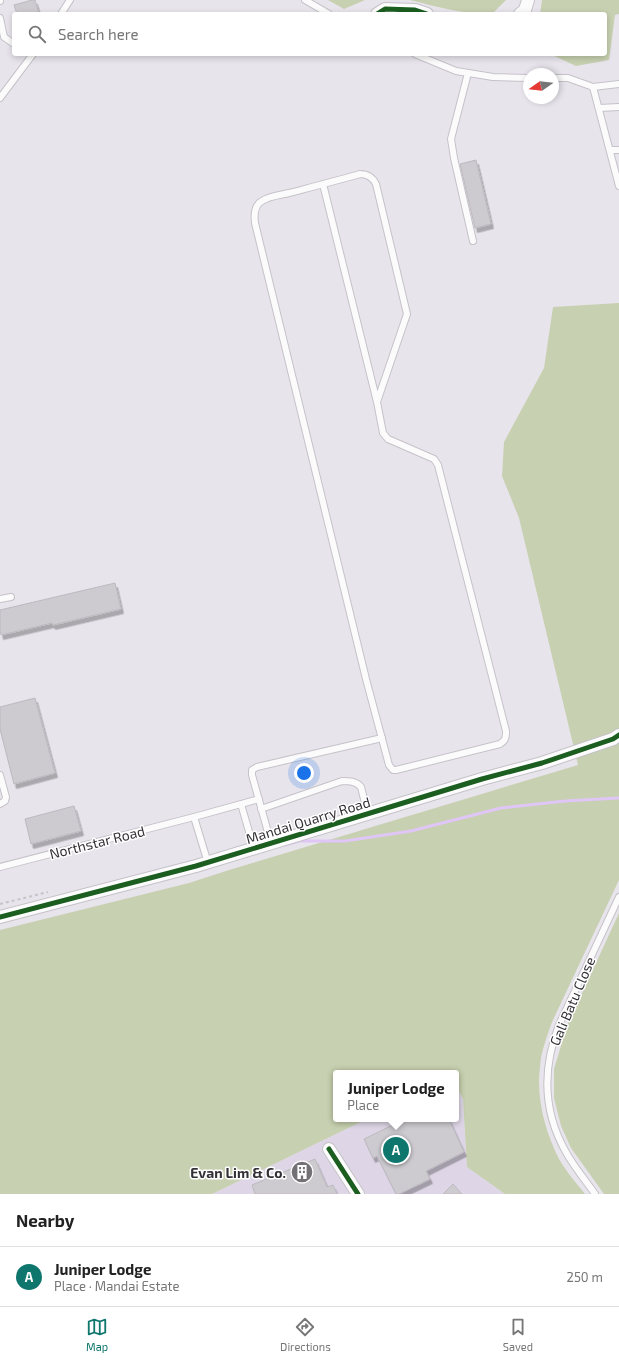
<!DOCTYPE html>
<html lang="en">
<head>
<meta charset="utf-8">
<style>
	body { margin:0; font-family:"Exo 2",sans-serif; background:#f6f6f6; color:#222 }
	.compass { position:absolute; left:523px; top:68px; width:36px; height:36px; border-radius:50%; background:#fff; box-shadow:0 2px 6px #0003; rotate:256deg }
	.you { position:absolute; left:304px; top:773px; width:14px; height:14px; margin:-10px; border:3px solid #fff; border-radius:50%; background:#1a73e8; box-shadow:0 0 0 6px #1a73e833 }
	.badge { display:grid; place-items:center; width:26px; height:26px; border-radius:50%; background:#0f766e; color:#fff; font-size:13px; font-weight:700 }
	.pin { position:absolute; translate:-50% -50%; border:2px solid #fff; box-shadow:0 1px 4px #0006 }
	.popup { position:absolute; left:333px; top:1070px; width:126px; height:52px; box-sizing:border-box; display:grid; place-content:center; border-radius:4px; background:#fff; filter:drop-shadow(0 1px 3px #0005); font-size:13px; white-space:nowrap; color:#767676 }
	.popup b { font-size:15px; color:#222 }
	.popup::after { content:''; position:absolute; left:50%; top:100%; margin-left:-8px; border:8px solid transparent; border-top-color:#fff }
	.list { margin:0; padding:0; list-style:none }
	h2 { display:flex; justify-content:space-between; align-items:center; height:52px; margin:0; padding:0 16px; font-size:17px }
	h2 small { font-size:13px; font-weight:400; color:#767676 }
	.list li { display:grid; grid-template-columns:26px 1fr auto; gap:12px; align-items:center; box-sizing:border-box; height:60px; padding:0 16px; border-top:1px solid #e0e0e0 }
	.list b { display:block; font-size:15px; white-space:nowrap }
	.list p { margin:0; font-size:13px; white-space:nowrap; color:#767676 }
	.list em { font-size:13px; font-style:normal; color:#767676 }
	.icon { flex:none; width:22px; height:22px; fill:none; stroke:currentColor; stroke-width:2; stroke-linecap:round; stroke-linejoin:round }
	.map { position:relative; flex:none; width:619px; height:1194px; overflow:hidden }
	.search { position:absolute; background:#fff; box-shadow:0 2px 6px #0003; left:12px; right:12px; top:12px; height:44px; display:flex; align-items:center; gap:10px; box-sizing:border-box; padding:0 14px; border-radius:4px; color:#767676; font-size:15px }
	.sheet { height:112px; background:#fff }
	nav { display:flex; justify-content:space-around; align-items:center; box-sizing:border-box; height:56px; border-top:1px solid #e0e0e0; background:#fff; font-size:11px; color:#767676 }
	nav a { display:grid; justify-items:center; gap:2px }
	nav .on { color:#0f766e }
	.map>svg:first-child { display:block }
</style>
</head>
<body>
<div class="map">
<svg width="619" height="1194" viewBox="0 0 619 1194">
	<defs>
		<filter id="shadow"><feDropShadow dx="2.5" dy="4.5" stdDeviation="0" flood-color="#0004"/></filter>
	</defs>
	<rect width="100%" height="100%" fill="#e8e4ec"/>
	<path fill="#ded6e6" d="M456,1085L463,1099L467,1167L505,1194H212L367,1119H456Z"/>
	<g fill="#c7d0b0">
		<path d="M328,0H365L344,9Z"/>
		<path d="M410,0H506L492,14C464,14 437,7 410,0Z"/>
		<path d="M542,0H619V14L615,15L609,60L576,66L550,54H605V14H540Z"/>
		<path d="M619,303V880L552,1022C547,1037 541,1051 540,1067C536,1098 545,1131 559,1159C566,1171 576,1183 585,1194H505L467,1167L463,1099L456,1085V1073H336V1119H367L212,1194H0V930L189,883L229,870L578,765L519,518L502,476L504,442L544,368L553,307Z"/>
		<path d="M619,913V1194H604L571,1148L561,1126L554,1098V1069L567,1026Z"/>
	</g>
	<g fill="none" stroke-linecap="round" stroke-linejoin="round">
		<path stroke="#dfc6f6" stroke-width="3" d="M285,845L299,841H345L411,831L501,808L565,801L619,798"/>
	</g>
	<g fill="#cdcad0" stroke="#bcb9bf" filter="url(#shadow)">
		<path d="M32,0H35L39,14H17L14,5Z"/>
		<path d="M476,160L491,224L475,228L460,164Z"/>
		<path d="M115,583L121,609L53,625L52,623L1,635L0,630V610Z"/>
		<path d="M35,698L55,773L14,784L0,729V707Z"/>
		<path d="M74,806L81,831L31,844L25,819Z"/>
		<path d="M405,1119H449L464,1152L426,1171L430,1179L399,1194H396L377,1156L373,1158L364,1139Z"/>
		<path d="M315,1159L327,1187L333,1185L337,1194H255L252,1185Z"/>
		<path d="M453,1184L462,1194H443Z"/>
	</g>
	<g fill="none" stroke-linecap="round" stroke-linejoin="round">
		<g stroke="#c5c2c8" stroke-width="8">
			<g id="lane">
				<path d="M305,0L329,14"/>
				<path d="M0,1V0"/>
				<path d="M61,14L70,0"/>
				<path d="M0,18L4,37L14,44"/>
				<path d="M415,54L456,71L493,77L529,78"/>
				<path d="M468,73L451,139L454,158L473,241"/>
				<path d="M553,78H568L593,87L619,84"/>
				<path d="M593,87L619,186"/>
				<path d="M0,98L33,54"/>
				<path d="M599,108L619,107"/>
				<path d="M610,150H619"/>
				<path d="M323,184L377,402L383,433L388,439L434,459L438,465L506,731C506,737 506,740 500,744L396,770H393L389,765L366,679L255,223C254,215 254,205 262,201C269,196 281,195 289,193C312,187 336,181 360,174C368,174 373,178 376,184L407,314L377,402"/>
				<path d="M0,599L11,597"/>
				<path d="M0,775L6,797L5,801L0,804"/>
				<path d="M241,804L254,849"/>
				<path d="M261,809L342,781C349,781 356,781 361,787L368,815"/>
				<path d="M194,817L208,863"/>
				<path d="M271,843L252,775V770L257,767L382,738"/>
				<path d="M0,867L194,817L259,799"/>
				<path d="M595,1194C586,1181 575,1168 567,1154C543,1113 542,1069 559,1025L619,897"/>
			</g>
		</g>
		<g stroke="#c5c2c8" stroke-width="14">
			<g id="street">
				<path d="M377,14L385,9L415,10L427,14"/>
				<path d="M520,14L525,10L528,0"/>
				<path d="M0,917L196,866L482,779L542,763L613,739L619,735"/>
				<path d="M329,1149L358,1194"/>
			</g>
		</g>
		<path stroke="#c6c4c7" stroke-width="2" stroke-dasharray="3 3" stroke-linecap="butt" d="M0,904L48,892"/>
		<use href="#lane" stroke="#fcfbfc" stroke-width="6"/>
		<use href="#street" stroke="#fcfbfc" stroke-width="12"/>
		<g stroke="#fff" stroke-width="8">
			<g id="cycleway">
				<path d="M377,14L385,9L415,10L427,14"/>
				<path d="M0,917L196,866L482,779L542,763L613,739L619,735"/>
				<path d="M329,1149L358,1194"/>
			</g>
		</g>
		<use href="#cycleway" stroke="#1b5e20" stroke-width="5"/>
	</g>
	<defs>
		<g id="building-disc" transform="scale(1.15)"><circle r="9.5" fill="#737076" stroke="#fff"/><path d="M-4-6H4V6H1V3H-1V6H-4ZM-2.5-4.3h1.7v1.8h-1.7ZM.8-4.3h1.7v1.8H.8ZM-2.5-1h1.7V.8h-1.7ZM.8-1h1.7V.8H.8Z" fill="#fff"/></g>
	</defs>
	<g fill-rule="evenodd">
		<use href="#building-disc" x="302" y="1172"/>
	</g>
	<g text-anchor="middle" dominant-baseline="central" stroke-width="3" stroke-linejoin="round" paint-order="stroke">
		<g font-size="14" fill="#343136" stroke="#fff">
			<text transform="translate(308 820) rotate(-17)">Mandai Quarry Road</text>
			<text transform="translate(97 842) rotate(-14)">Northstar Road</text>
			<text transform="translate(572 1001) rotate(-67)">Gali Batu Close</text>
		</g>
		<g font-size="14" font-weight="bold" fill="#343136" stroke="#fff" text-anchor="end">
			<text x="286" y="1172">Evan Lim &amp; Co.</text>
		</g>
	</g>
</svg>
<svg class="compass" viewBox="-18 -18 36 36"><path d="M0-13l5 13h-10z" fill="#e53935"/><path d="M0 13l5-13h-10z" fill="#767676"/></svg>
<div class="you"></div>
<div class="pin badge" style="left:396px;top:1150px">A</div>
<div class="popup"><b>Juniper Lodge</b>Place</div>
<div class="search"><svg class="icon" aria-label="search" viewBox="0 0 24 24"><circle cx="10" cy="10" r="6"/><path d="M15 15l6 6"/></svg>Search here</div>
</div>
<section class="sheet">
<h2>Nearby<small></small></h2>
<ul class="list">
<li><span class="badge">A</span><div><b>Juniper Lodge</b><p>Place · Mandai Estate</p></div><em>250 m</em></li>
</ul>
</section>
<nav>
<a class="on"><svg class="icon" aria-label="map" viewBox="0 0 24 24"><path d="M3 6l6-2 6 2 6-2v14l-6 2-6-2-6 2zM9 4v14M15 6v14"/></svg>Map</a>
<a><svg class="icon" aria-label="directions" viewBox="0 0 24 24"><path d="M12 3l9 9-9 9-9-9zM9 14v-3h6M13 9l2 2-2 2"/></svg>Directions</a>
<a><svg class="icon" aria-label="saved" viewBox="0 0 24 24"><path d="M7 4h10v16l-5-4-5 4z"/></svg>Saved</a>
</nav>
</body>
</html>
